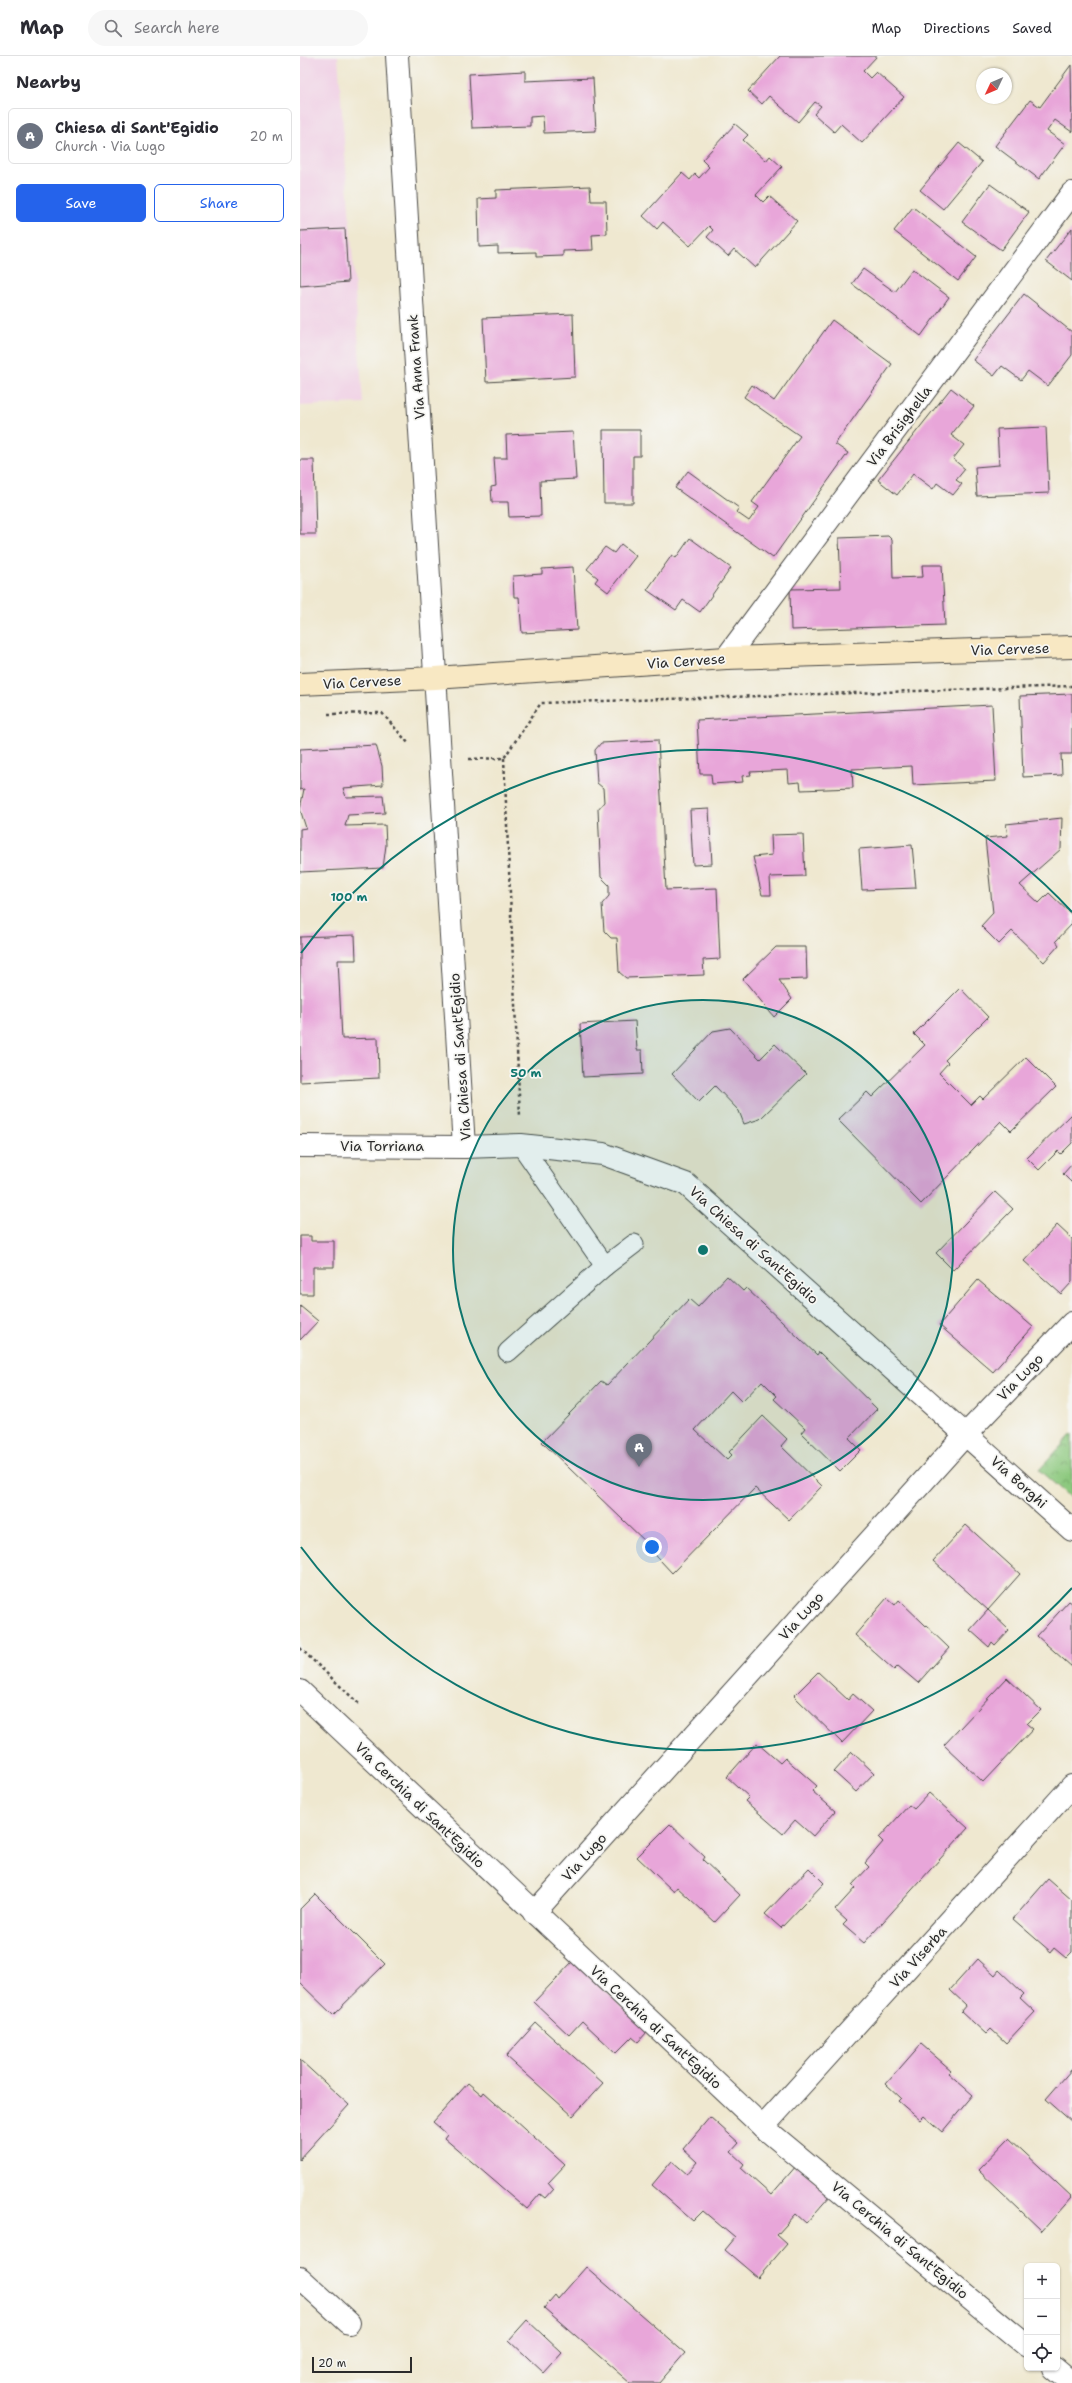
<!DOCTYPE html>
<html lang="en">
<head>
<meta charset="utf-8">
<style>
	body { margin:0; font-family:"Shantell Sans",sans-serif; background:#f7f7f7; color:#2b2b33 }
	.controls { position:absolute; right:12px; bottom:12px; display:grid; overflow:hidden; border-radius:6px; box-shadow:0 1px 3px #0004 }
	.controls button { width:36px; height:36px; display:grid; place-items:center; padding:0; border:0; border-bottom:1px solid #e1e1e2; background:#fff; color:#2b2b33; font:20px sans-serif }
	.compass { position:absolute; left:676px; top:12px; width:36px; height:36px; border-radius:50%; background:#fff; box-shadow:0 1px 3px #0004; rotate:226deg }
	.scale { position:absolute; left:12px; bottom:10px; width:100px; box-sizing:border-box; padding-left:4px; border:2px solid #2b2b2b; border-top:0; font-size:11px; line-height:14px; white-space:nowrap; color:#2b2b2b; -webkit-text-stroke:3px #f6f6f2; paint-order:stroke }
	.you { position:absolute; left:352px; top:1491px; width:14px; height:14px; margin:-10px; border:3px solid #fff; border-radius:50%; background:#1a73e8; box-shadow:0 0 0 6px #1a73e833 }
	.badge { display:grid; place-items:center; width:26px; height:26px; border-radius:50%; background:#2563eb; color:#fff; font-size:13px; font-weight:700 }
	.pin { position:absolute; translate:-50% -33px; filter:drop-shadow(0 1px 2px #0008) }
	.pin::after { content:''; position:absolute; top:21px; width:14px; height:12px; background:inherit; clip-path:polygon(0 0,100% 0,50% 100%) }
	.list { margin:0; padding:0; list-style:none }
	h2 { display:flex; justify-content:space-between; align-items:center; height:52px; margin:0; padding:0 16px; font-size:17px }
	h2 small { font-size:13px; font-weight:400; color:#7c7c81 }
	.list li { display:grid; grid-template-columns:26px 1fr auto; gap:12px; align-items:center; box-sizing:border-box; height:56px; margin:0 8px 8px; padding:0 8px; border:1px solid #e1e1e2; border-radius:6px }
	.list b { display:block; font-size:15px; white-space:nowrap }
	.list p { margin:0; font-size:13px; white-space:nowrap; color:#7c7c81 }
	.list em { font-size:13px; font-style:normal; color:#7c7c81 }
	.actions { display:flex; gap:8px; padding:12px 16px }
	.actions a { flex:1; padding:9px 0; border:1px solid #2563eb; border-radius:6px; text-align:center; font-size:14px; color:#2563eb }
	.actions .main { background:#2563eb; color:#fff }
	.icon { flex:none; width:22px; height:22px; fill:none; stroke:currentColor; stroke-width:2; stroke-linecap:round; stroke-linejoin:round }
	.map { position:relative; flex:none; width:772px; height:2327px; overflow:hidden }
	header { display:flex; align-items:center; gap:24px; box-sizing:border-box; height:56px; padding:0 20px; background:#fff; border-bottom:1px solid #e1e1e2 }
	header strong { font-size:19px }
	nav { display:flex; gap:22px; margin-inline-start:auto; font-size:14px }
	.search { width:280px; height:36px; background:#f7f7f7; display:flex; align-items:center; gap:10px; box-sizing:border-box; padding:0 14px; border-radius:22px; color:#7c7c81; font-size:15px }
	main { display:flex }
	aside { flex:1; background:#fff }
	.map>svg:first-child { display:block }
</style>
</head>
<body>
<header>
<strong>Map</strong>
<div class="search"><svg class="icon" aria-label="search" viewBox="0 0 24 24"><circle cx="10" cy="10" r="6"/><path d="M15 15l6 6"/></svg>Search here</div>
<nav><a>Map</a><a>Directions</a><a>Saved</a></nav>
</header>
<main>
<aside>
<h2>Nearby<small></small></h2>
<ul class="list">
<li><span class="badge" style="background:#6b7280">A</span><div><b>Chiesa di Sant'Egidio</b><p>Church · Via Lugo</p></div><em>20 m</em></li>
</ul>
<div class="actions"><a class="main">Save</a><a>Share</a></div>
</aside>
<div class="map">
<svg width="772" height="2327" viewBox="0 0 772 2327">
	<defs>
		<pattern id="park-crowns" width="20" height="18" patternUnits="userSpaceOnUse"><rect width="20" height="18" fill="#8dc97f"/><path d="M2 6a3 3 0 1 1 6 0M12 15a3 3 0 1 1 6 0" fill="none" stroke="#73a368"/></pattern>
	</defs>
	<rect width="100%" height="100%" fill="#f6f6f2"/>
	<filter id="ink" filterUnits="userSpaceOnUse"><feTurbulence type="fractalNoise" baseFrequency=".025" numOctaves="2"/><feDisplacementMap in="SourceGraphic" scale="8" xChannelSelector="R" yChannelSelector="G"/><feConvolveMatrix kernelMatrix="1 2 1 2 8 2 1 2 1" color-interpolation-filters="sRGB"/></filter>
	<filter id="wash" filterUnits="userSpaceOnUse"><feTurbulence type="fractalNoise" baseFrequency=".012" numOctaves="4" result="noise"/><feDisplacementMap in="SourceGraphic" scale="16" xChannelSelector="R" yChannelSelector="G"/><feGaussianBlur stdDeviation="0.9" result="paint"/><feColorMatrix in="noise" values="0 0 0 0 0 0 0 0 0 0 0 0 0 0 0 0 0 1.4 0 .05"/><feComposite in="paint" operator="in"/></filter>
	<g filter="url(#wash)">
		<rect width="100%" height="100%" fill="#efe8d0"/>
		<path fill="#f0d0e5" d="M0,0H38L63,347L0,350Z"/>
		<path fill="url(#park-crowns)" stroke="#5c7a55" d="M772,1378V1443L739,1414Z"/>
		<g id="blocks">
			<g fill="#e8a6d9">
				<path d="M480,0H577L563,15L570,22L576,16L604,41L562,87L541,68L534,76L514,58L521,50L515,46L498,66L469,40L462,48L448,35Z"/>
				<path d="M771,9L772,76L755,64L747,75L765,88L739,123L695,90L730,44L740,51Z"/>
				<path d="M225,15V25L293,22L296,75L244,77L243,60L230,61V70L172,72L169,18Z"/>
				<path d="M435,68L448,79L443,84L466,105L470,100L482,111L456,139L463,146L469,140L497,165L455,212L434,193L428,200L407,181L413,174L409,170L390,190L363,166L357,173L343,160L382,117L390,124L395,118L399,122L409,111L402,104Z"/>
				<path d="M659,87L682,106L643,153L620,134Z"/>
				<path d="M690,128L729,156L701,194L662,166Z"/>
				<path d="M290,130L291,145H306L307,178L292,179L293,194L263,195V200L236,201V196L198,197V190L179,191L178,143L196,142V134Z"/>
				<path d="M613,151L676,201L658,225L594,175Z"/>
				<path d="M772,172V225L746,205Z"/>
				<path d="M45,173L48,226L0,230V175Z"/>
				<path d="M563,213L595,236L612,213L649,241L621,280L552,228Z"/>
				<path d="M724,238L772,276V299L748,330L728,315L721,324L702,310L694,320L673,304Z"/>
				<path d="M273,258L275,321L186,326L183,262Z"/>
				<path d="M532,264L592,308L535,388L548,397L473,502L375,432L388,415L439,452L436,456L449,465L459,451L452,446L500,380L444,341L452,329L474,345Z"/>
				<path d="M651,332L674,350L651,379L664,389L653,403L665,413L656,424L662,428L653,439L637,427L633,433L613,418L597,439L578,424Z"/>
				<path d="M746,371L749,437L677,440L675,411L699,409L697,373Z"/>
				<path d="M303,374H340V400H333V447H304Z"/>
				<path d="M273,376L276,423L240,425L241,460L209,461L208,446H192L191,431L196,430L194,402H207L206,379Z"/>
				<path d="M0,404H14L16,478H0Z"/>
				<path d="M588,480L592,484L593,522L623,521L622,509H642L645,569L491,574L490,533L541,532L539,482Z"/>
				<path d="M390,482L431,512L400,556L383,544L376,554L347,534L372,499L376,502Z"/>
				<path d="M321,488L336,500L308,536L295,526L298,522L287,513L305,491L314,497Z"/>
				<path d="M273,511L277,574L222,577L219,541H214L213,520L242,518V513Z"/>
				<path d="M772,638V698H761L762,719L723,721L720,640Z"/>
				<path d="M692,649L696,725L613,729L612,710L552,713L553,732L501,734L500,726L489,727L488,714L450,716L451,719L442,720L443,726L412,728L411,718H400L397,664Z"/>
				<path d="M358,684L366,834L417,832L420,903L403,904L404,919L326,922L319,916L317,882H311L304,875L302,848L309,840V829L301,821L298,753L304,746L303,732L297,727L295,694L301,687Z"/>
				<path d="M76,689L82,710L83,729L43,732L46,741L83,740L85,757L48,759L45,770L85,769L86,789L83,812L0,816V773L6,772L0,753L4,733L0,734V693Z"/>
				<path d="M409,753L412,808L393,809L390,754Z"/>
				<path d="M762,762L761,793L720,829L739,847L749,837L772,859V868L756,885L759,889L744,906L712,875L699,888L681,870L693,857L685,782L708,780L706,768Z"/>
				<path d="M503,778L505,820L470,821L471,839H462L453,801L472,799L471,779Z"/>
				<path d="M612,789L616,832L562,834L559,793Z"/>
				<path d="M55,879L56,904H38L42,983L78,982L79,1022L0,1026V881Z"/>
				<path d="M476,891H506L507,923L479,924L492,943L474,961L443,923Z"/>
				<path d="M660,932L688,961L645,1004L648,1007L639,1017L671,1049L680,1040L683,1043L726,1001L756,1031L711,1075L701,1065L621,1148L538,1064L567,1036L572,1041L625,989L614,978Z"/>
				<path d="M335,965L337,994H342L343,1018L283,1021L280,968Z"/>
				<path d="M430,972L460,1003L475,988L506,1018L460,1063L444,1068L439,1055L415,1030L399,1046L372,1018L413,975Z"/>
				<path d="M772,1058V1087L761,1098L758,1095L739,1114L727,1102Z"/>
				<path d="M772,1108V1127L763,1118Z"/>
				<path d="M695,1136L713,1153L653,1214L636,1197Z"/>
				<path d="M757,1169L772,1183V1226L761,1238L724,1205Z"/>
				<path d="M0,1180H11V1185H34V1211H13V1238H0Z"/>
				<path d="M427,1220L443,1235L446,1232L517,1299L519,1296L577,1353L549,1382L561,1394L540,1415L501,1377L505,1372L474,1343L477,1340L462,1325L442,1346L431,1335L395,1374L427,1404L432,1399L429,1396L463,1360L487,1383L481,1390L522,1430L489,1464L455,1432L372,1517L347,1490L349,1489L242,1386L301,1325L307,1329L389,1243L398,1251Z"/>
				<path d="M678,1224L733,1271L693,1316L639,1269Z"/>
				<path d="M0,1250L18,1265L0,1284Z"/>
				<path d="M666,1469L720,1518L688,1554L633,1505Z"/>
				<path d="M587,1542L595,1549L599,1544L649,1592L618,1627L598,1610L594,1614L555,1579Z"/>
				<path d="M769,1545L772,1547V1611L737,1580Z"/>
				<path d="M688,1554L709,1574L695,1589L692,1586L689,1591L670,1574Z"/>
				<path d="M518,1616L548,1644L553,1638L572,1655L542,1687L494,1640Z"/>
				<path d="M707,1622L741,1654L727,1668L733,1673L683,1726L644,1689Z"/>
				<path d="M457,1687L480,1707L485,1702L517,1730L512,1735L535,1755L513,1780L495,1764L483,1778L445,1745L449,1741L427,1721Z"/>
				<path d="M552,1696L574,1717L556,1736L534,1716Z"/>
				<path d="M629,1737L668,1772L564,1887L543,1869L547,1865L535,1854L555,1832L552,1829L569,1811L565,1807L583,1786L579,1782L609,1749L614,1753Z"/>
				<path d="M370,1768L405,1801L403,1804L440,1839L415,1866L377,1831L374,1835L372,1834L337,1801Z"/>
				<path d="M509,1812L524,1827L481,1872L465,1858Z"/>
				<path d="M748,1823L772,1844V1896L766,1902L754,1892L751,1896L713,1863Z"/>
				<path d="M15,1838L85,1908L33,1959L0,1927V1853Z"/>
				<path d="M678,1903L695,1919L699,1914L724,1938L720,1942L735,1956L706,1987L691,1973L686,1978L661,1955L666,1949L650,1934Z"/>
				<path d="M273,1905L348,1975L338,1986L332,1981L316,1997L282,1965L269,1979L234,1946Z"/>
				<path d="M236,1967L303,2027L273,2060L206,2000Z"/>
				<path d="M621,1988L651,2014L648,2017L673,2039L642,2076L624,2060L620,2064L598,2045L601,2042L586,2028Z"/>
				<path d="M0,2004L49,2049L0,2103Z"/>
				<path d="M772,2013V2066L746,2043Z"/>
				<path d="M168,2027L182,2039L184,2036L265,2109L248,2127L253,2133L245,2142L240,2138L227,2153L144,2082L147,2078L133,2066Z"/>
				<path d="M410,2061L439,2087L431,2096L444,2108L441,2112L471,2139L497,2109L531,2139L506,2167L496,2158L477,2179L487,2188L458,2222L425,2194L435,2182L403,2155L393,2165L352,2129L372,2105L387,2118L397,2106L383,2093Z"/>
				<path d="M709,2082L772,2141L742,2175L678,2114Z"/>
				<path d="M286,2211L385,2297L359,2327H330L244,2252L255,2239L258,2243Z"/>
				<path d="M227,2264L262,2297L244,2317L209,2284Z"/>
			</g>
		</g>
	</g>
	<g filter="url(#ink)">
		<use href="#blocks" fill-opacity="0" stroke="#484744" stroke-width="1"/>
		<g fill="none" stroke-linecap="round" stroke-linejoin="round">
			<g stroke="#484744" stroke-width="21">
				<g id="service">
					<path d="M221,1089L305,1210"/>
					<path d="M208,1296L305,1210L334,1188"/>
				</g>
			</g>
			<g stroke="#484744" stroke-width="24">
				<g id="minor">
					<path d="M97,0L164,1091"/>
					<path d="M426,602L772,137"/>
					<path d="M0,1090L164,1091L221,1089L303,1098L386,1128L772,1474"/>
					<path d="M0,1635L463,2071L727,2290"/>
					<path d="M234,1857L666,1378L772,1267"/>
					<path d="M463,2071L772,1730"/>
					<path d="M0,2222L49,2267"/>
					<path d="M754,2312L772,2327"/>
				</g>
			</g>
			<g stroke="#484744" stroke-width="24">
				<path id="secondary" d="M0,628L135,622L426,602L772,591"/>
			</g>
			<g stroke="#484744" stroke-width="2.5" stroke-dasharray="3 3" stroke-linecap="butt">
				<path d="M28,658L82,657L109,688"/>
				<path d="M204,702L220,1061"/>
				<path d="M169,703L204,702L241,647L772,630"/>
				<path d="M0,1592L59,1648"/>
			</g>
			<use href="#service" stroke="#fff" stroke-width="19"/>
			<use href="#minor" stroke="#fff" stroke-width="22"/>
			<use href="#secondary" stroke="#f8e8c3" stroke-width="22"/>
		</g>
	</g>
	<circle cx="403" cy="1194" r="250" fill="#0f766e" fill-opacity=".12"/>
	<g fill="none" stroke="#0f766e" stroke-width="2">
		<circle cx="403" cy="1194" r="250"/>
		<path d="M772 1532A500 500 0 0 1 1 1491M1 897A500 500 0 0 1 772 856"/>
	</g>
	<g text-anchor="middle" dominant-baseline="central" stroke-width="3.5" stroke-linejoin="round" paint-order="stroke">
		<g font-size="14" fill="#2b2b2b" stroke="#f6f6f2">
			<text transform="translate(116 311) rotate(-94)">Via Anna Frank</text>
			<text transform="translate(599 370) rotate(-53)">Via Brisighella</text>
			<text transform="translate(710 593) rotate(-2)">Via Cervese</text>
			<text transform="translate(386 605) rotate(-4)">Via Cervese</text>
			<text transform="translate(62 626) rotate(-3)">Via Cervese</text>
			<text transform="translate(160 1001) rotate(-94)">Via Chiesa di Sant'Egidio</text>
			<text x="82" y="1090">Via Torriana</text>
			<text transform="translate(454 1189) rotate(42)">Via Chiesa di Sant'Egidio</text>
			<text transform="translate(720 1321) rotate(-46)">Via Lugo</text>
			<text transform="translate(719 1426) rotate(42)">Via Borghi</text>
			<text transform="translate(501 1560) rotate(-48)">Via Lugo</text>
			<text transform="translate(120 1749) rotate(44)">Via Cerchia di Sant'Egidio</text>
			<text transform="translate(284 1801) rotate(-48)">Via Lugo</text>
			<text transform="translate(618 1901) rotate(-48)">Via Viserba</text>
			<text transform="translate(356 1971) rotate(43)">Via Cerchia di Sant'Egidio</text>
			<text transform="translate(600 2184) rotate(40)">Via Cerchia di Sant'Egidio</text>
		</g>
	</g>
	<circle cx="403" cy="1194" r="6" fill="#0f766e" stroke="#f6f6f2" stroke-width="2"/>
	<g font-size="12" text-anchor="middle" font-weight="bold" fill="#0f766e" stroke="#f6f6f2" stroke-width="3.5" stroke-linejoin="round" paint-order="stroke">
		<text x="49" y="845">100 m</text>
		<text x="226" y="1021">50 m</text>
	</g>
</svg>
<div class="controls">
<button>+</button>
<button>−</button>
<button><svg class="icon" aria-label="locate" viewBox="0 0 24 24"><circle cx="12" cy="12" r="6"/><path d="M12 2v4M12 18v4M2 12h4M18 12h4"/></svg></button>
</div>
<svg class="compass" viewBox="-18 -18 36 36"><path d="M0-13l5 13h-10z" fill="#e53935"/><path d="M0 13l5-13h-10z" fill="#7c7c81"/></svg>
<div class="scale">20 m</div>
<div class="you"></div>
<div class="pin badge" style="left:339px;top:1411px;background:#6b7280">A</div>
</div>
</main>
</body>
</html>
